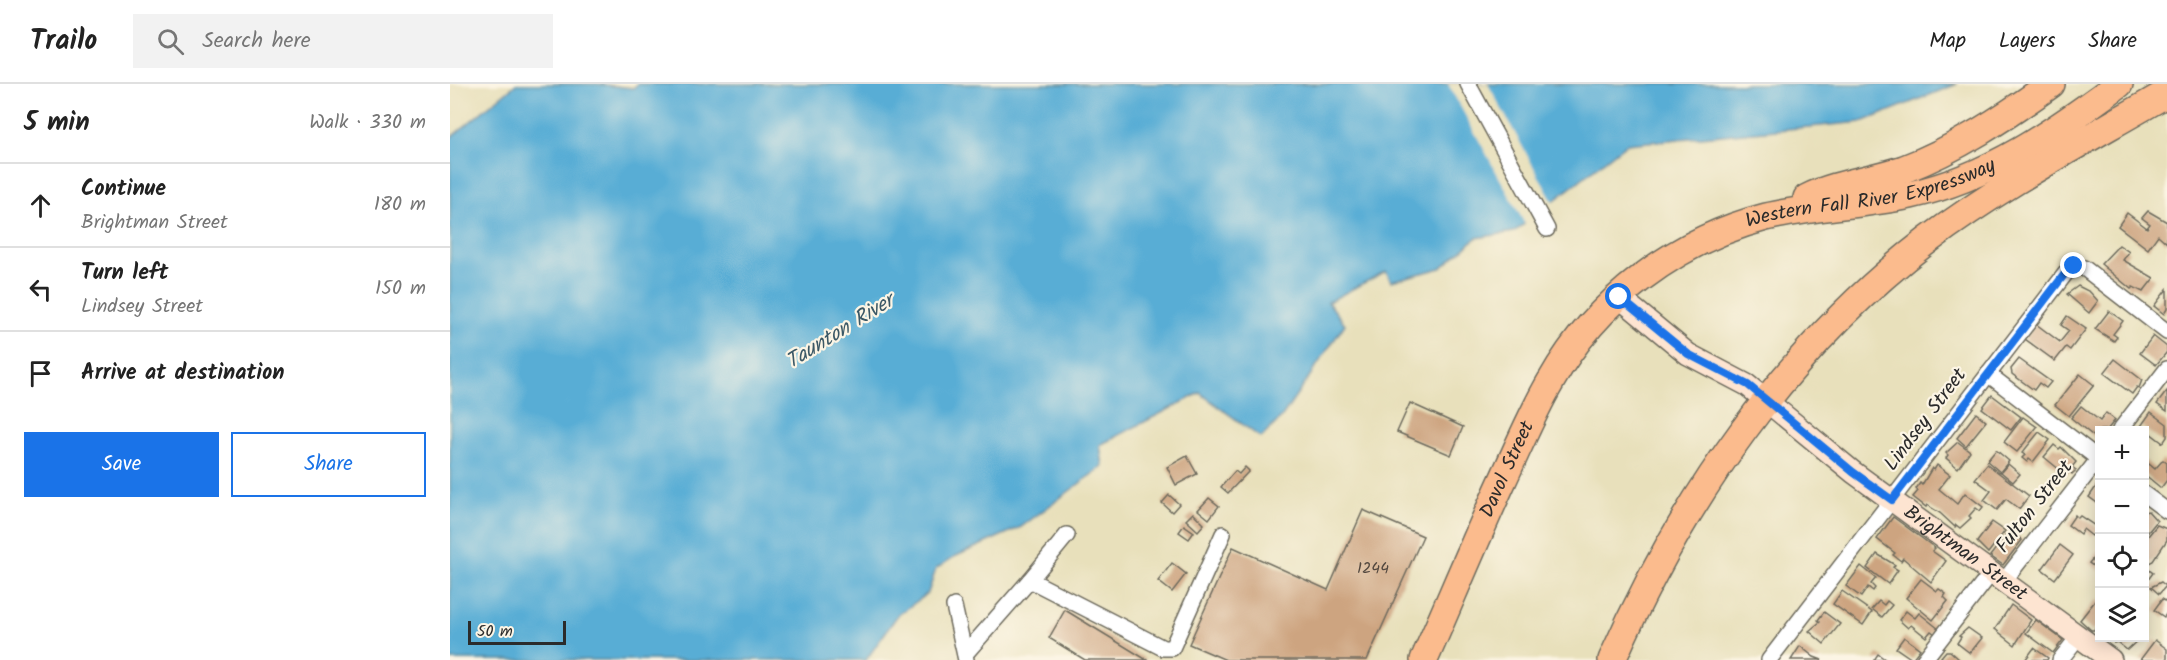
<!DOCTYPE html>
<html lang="en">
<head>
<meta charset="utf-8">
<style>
	body { margin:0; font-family:Kalam,sans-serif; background:#f2f2f2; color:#222 }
	.controls { position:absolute; right:18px; bottom:18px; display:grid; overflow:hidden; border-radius:0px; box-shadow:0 3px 15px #0003 }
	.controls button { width:54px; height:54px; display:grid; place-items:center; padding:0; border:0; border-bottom:2px solid #e0e0e0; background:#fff; color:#222; font:30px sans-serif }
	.scale { position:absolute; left:18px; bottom:15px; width:98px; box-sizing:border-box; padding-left:6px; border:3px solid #2b2b2b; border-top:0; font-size:16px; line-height:21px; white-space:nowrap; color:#2b2b2b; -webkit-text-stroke:4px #fcf5e5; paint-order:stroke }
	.stop { position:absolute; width:18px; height:18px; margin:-14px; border:4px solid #1a73e8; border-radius:50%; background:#fff }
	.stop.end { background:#1a73e8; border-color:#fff; box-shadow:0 2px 6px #0008 }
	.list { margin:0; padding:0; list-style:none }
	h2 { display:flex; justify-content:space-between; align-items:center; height:78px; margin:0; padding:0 24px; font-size:26px }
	h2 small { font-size:20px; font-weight:400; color:#767676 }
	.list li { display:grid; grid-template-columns:39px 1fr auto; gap:18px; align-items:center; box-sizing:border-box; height:84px; padding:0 24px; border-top:2px solid #e0e0e0 }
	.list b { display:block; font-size:22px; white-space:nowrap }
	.list p { margin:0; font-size:20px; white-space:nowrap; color:#767676 }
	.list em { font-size:20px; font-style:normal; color:#767676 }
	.actions { display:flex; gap:12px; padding:18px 24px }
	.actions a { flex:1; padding:14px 0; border:2px solid #1a73e8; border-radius:0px; text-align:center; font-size:21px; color:#1a73e8 }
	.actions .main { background:#1a73e8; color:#fff }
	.icon { flex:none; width:33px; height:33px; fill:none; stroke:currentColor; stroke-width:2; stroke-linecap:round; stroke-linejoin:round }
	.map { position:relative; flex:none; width:1717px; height:576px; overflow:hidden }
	header { display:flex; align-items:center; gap:36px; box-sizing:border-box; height:84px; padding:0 30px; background:#fff; border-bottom:2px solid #e0e0e0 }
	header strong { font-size:28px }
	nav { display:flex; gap:33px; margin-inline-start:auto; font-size:21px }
	.search { width:420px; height:54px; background:#f2f2f2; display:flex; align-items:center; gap:15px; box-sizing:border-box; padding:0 21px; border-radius:0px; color:#767676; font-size:22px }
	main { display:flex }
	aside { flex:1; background:#fff }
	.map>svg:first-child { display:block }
</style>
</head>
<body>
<header>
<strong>Trailo</strong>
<div class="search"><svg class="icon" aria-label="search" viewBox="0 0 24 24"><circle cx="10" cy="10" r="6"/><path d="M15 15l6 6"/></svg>Search here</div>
<nav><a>Map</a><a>Layers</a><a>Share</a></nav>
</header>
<main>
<aside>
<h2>5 min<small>Walk · 330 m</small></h2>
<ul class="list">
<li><svg class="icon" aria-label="ahead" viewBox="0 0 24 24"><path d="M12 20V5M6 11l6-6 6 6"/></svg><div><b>Continue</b><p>Brightman Street</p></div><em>180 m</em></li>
<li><svg class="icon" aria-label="left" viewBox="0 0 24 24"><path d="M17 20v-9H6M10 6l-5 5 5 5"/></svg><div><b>Turn left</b><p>Lindsey Street</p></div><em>150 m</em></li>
<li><svg class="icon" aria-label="arrive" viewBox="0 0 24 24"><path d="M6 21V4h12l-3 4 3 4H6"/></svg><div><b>Arrive at destination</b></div></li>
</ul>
<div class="actions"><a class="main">Save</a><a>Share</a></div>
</aside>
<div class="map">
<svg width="1717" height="576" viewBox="0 0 1717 576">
	<rect width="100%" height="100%" fill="#fcf5e5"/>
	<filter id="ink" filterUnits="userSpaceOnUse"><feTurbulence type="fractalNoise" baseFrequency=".0167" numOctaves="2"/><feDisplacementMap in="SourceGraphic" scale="12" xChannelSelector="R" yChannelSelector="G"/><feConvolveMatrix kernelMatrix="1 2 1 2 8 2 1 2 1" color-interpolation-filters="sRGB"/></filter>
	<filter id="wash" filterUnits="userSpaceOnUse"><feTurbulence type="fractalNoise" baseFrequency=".008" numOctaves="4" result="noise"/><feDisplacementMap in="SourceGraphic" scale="24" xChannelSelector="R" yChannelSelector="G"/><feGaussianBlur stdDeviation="1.35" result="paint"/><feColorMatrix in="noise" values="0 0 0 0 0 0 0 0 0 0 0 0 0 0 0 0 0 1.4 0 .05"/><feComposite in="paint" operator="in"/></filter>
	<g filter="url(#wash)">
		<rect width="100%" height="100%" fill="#e8e0bb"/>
		<path fill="#59add5" stroke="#426c80" stroke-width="1.5" d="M66,0H146L183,4L188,0H1507L1412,38L1176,60L1064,148L1026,154L991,184L941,197L936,187L878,218L895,240L832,333L811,354L750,309L650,361L653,382L571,443L504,473L486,485L478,509L447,532L416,576H0V54Z"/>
		<path fill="#e8e0bb" d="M998,0H1038L1104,120L1076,142Z"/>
		<g id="blocks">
			<g fill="#cda480">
				<path d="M1698,127L1717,138V159L1708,151L1698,165L1668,142L1677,129L1697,144L1700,140L1692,134Z"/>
				<path d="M1669,161L1679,168L1673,176L1704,194L1693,208L1683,203L1681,205L1651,180Z"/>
				<path d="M1628,202L1640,208L1648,217L1639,229L1617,210Z"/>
				<path d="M1717,205V225L1714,230L1704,222Z"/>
				<path d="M1659,227L1673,237L1663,250L1667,253L1664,257L1645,245Z"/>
				<path d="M1617,232L1636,245L1620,266L1616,263L1605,277L1575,255L1586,240L1610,258L1619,247L1611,241Z"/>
				<path d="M1703,252L1717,263V268L1706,281L1690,269Z"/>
				<path d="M1569,275L1601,298L1596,304L1589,299L1584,306L1562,290L1561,285Z"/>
				<path d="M1665,275L1692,296L1689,304L1687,303L1682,310L1654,289Z"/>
				<path d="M1630,290L1644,301L1619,332L1605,321Z"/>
				<path d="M1717,307V327L1707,320Z"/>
				<path d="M1542,311L1571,333L1561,346L1532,324Z"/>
				<path d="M960,319L1013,343L1001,371L947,348Z"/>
				<path d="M1631,322L1650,337L1656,329L1665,336L1657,346H1650L1647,355L1621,334Z"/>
				<path d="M1701,328L1717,340V353L1713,359L1691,342Z"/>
				<path d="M1526,329L1536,337L1516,362L1507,354Z"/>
				<path d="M1573,333L1587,343L1567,368L1554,358Z"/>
				<path d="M1589,348L1600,356L1583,378L1579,375L1577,378L1572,374L1575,371L1572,369Z"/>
				<path d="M1508,358L1520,367L1508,384L1496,374L1498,371L1496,369Z"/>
				<path d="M1604,361L1609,365L1611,363L1626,378L1622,383L1626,386L1622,390L1619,387L1616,391L1594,373Z"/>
				<path d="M1546,366L1559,377L1550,388L1537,377Z"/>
				<path d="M737,372L747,390L726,401L717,383Z"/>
				<path d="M1694,376L1705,385L1713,376L1717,379V396L1711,404L1694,390Z"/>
				<path d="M1537,380L1579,412L1569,425L1556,415L1547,426L1534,416L1541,407L1525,395Z"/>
				<path d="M1558,380L1570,390L1563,398L1551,388Z"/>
				<path d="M1487,381L1500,391L1489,405L1507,420L1515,409L1533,423L1530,427L1526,424L1519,432L1521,434L1510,444L1506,441L1505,443L1490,429L1477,421L1476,423L1463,413L1468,407L1466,405L1470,399L1472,401L1482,384L1484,386Z"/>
				<path d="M795,383L799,387L778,409L771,403L785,387L789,390Z"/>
				<path d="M1650,397V421L1639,413Z"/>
				<path d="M719,411L729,420L722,428L712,419Z"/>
				<path d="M759,414L769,422L759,435L748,426Z"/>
				<path d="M913,426L973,452L917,576H776L739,560L783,463L878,506Z"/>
				<path d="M1698,427L1707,437L1694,453V428Z"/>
				<path d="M743,429L754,440L748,447L736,436Z"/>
				<path d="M1625,431L1628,434L1630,432L1648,444L1642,452L1633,445L1630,450L1618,441Z"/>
				<path d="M1443,433L1485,464L1482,467L1496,477L1481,498L1453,474L1451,477L1443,471L1445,469L1427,455Z"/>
				<path d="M1542,438L1555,447L1538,469L1527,458Z"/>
				<path d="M734,441L744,448L739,455L729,448Z"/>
				<path d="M1707,441L1717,445V456L1703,477L1699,479L1694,476V457Z"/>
				<path d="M1560,446L1572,456L1553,481L1540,472Z"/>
				<path d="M1610,461L1623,471L1605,495L1592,485Z"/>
				<path d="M1650,466V487L1639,479Z"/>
				<path d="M1427,470L1445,481L1443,483L1448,486L1438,500L1417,484Z"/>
				<path d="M722,479L736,490L722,508L708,497Z"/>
				<path d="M1411,482L1426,494L1421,500L1425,504L1423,507L1418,503L1411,513L1396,502Z"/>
				<path d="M1698,485L1703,489L1697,497L1694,490Z"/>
				<path d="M1471,495L1487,507L1489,505L1496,510L1494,513L1498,517L1483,536L1456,514Z"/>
				<path d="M1711,498L1716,502L1709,510L1701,503Z"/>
				<path d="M1392,507L1422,528L1413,541L1383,520Z"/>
				<path d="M1712,515L1717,518V529L1714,533L1704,526Z"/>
				<path d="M1650,516V539L1644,546H1641L1630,536L1645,517Z"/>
				<path d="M1429,517L1434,521L1437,517L1442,521L1432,533L1422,525Z"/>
				<path d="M1561,521L1581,536L1565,561L1545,545Z"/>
				<path d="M615,526L697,576H635L599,554Z"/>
				<path d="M1456,527L1465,534L1469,529L1489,545L1485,550L1481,547L1476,553L1461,541L1458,544L1449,536Z"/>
				<path d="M1374,528L1390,540L1374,560L1359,547L1370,538L1368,536Z"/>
				<path d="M1586,536L1613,556L1603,569L1576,549Z"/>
				<path d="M1518,544L1532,554L1520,569L1507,559L1511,553L1509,552Z"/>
				<path d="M1454,553L1470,565L1462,575L1446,564Z"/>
				<path d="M1665,554H1687L1689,555L1677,566L1667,558L1664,559Z"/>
				<path d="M1705,556L1717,565V576H1690Z"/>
				<path d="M1350,562L1364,573L1372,576H1341Z"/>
				<path d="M1584,564L1598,574L1597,576H1575Z"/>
				<path d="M1496,567H1500L1510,576H1494L1491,573Z"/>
				<path d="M1428,570L1436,576H1424Z"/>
			</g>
		</g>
	</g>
	<g filter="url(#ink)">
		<use href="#blocks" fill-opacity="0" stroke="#6d6a5d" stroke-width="1.5"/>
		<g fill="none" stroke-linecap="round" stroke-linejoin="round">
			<g stroke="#6d6a5d" stroke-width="18">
				<g id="street">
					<path d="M1018,0L1097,145"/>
					<path d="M1538,290L1650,376"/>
					<path d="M1670,346L1717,285"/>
					<path d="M1694,410L1717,427"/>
					<path d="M580,496L617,451"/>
					<path d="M1554,497L1650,373"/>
					<path d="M504,522L516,576"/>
					<path d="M515,570L580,496L713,564H722L773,450"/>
					<path d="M1319,576L1619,185L1624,182L1634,184L1717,248"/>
					<path d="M1474,576L1542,488"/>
					<path d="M1610,576L1629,552"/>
				</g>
			</g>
			<g stroke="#6d6a5d" stroke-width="24">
				<g id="secondary">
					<path id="s1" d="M1169,213L1238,270L1297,301L1403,388L1661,576"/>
				</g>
			</g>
			<g stroke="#6d6a5d" stroke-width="30">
				<g id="highway">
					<path d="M1357,114C1386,99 1422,96 1454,85C1507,65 1555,33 1601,0"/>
					<path id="s2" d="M974,576C1000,517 1025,457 1052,398C1068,364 1082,329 1101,297C1146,217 1226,156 1316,133C1363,122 1413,121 1460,111C1539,94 1605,47 1669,0"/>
					<path d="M1162,576C1232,416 1338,263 1478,156C1552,100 1637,56 1717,9"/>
				</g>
			</g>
			<use href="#street" stroke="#fff" stroke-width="15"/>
			<use href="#secondary" stroke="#fde4d1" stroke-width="21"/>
			<use href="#highway" stroke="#fbbb8d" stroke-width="27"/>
		</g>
	</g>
	<g fill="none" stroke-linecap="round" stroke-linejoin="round" filter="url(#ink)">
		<path stroke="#1a73e8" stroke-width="8" d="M1169,213L1238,270L1298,301L1403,388L1442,416L1617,187L1624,182"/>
	</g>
	<g text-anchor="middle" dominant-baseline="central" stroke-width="4.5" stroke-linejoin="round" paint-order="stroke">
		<g font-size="16" fill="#544940">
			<text x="923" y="484">1244</text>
		</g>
		<g font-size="20" fill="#2b2b2b" stroke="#fcf5e5">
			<text stroke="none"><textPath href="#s2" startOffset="692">Western Fall River Expressway</textPath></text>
			<text transform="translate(1476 336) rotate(-53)">Lindsey Street</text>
			<text stroke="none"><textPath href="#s2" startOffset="208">Davol Street</textPath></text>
			<text transform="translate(1585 423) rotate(-52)">Fulton Street</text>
			<text stroke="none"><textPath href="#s1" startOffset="432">Brightman Street</textPath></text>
		</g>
		<g font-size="21" font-style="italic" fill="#3b5866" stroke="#fcf5e5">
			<text transform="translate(390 248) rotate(-32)">Taunton River</text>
		</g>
	</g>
</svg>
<div class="controls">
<button>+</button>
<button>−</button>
<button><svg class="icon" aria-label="locate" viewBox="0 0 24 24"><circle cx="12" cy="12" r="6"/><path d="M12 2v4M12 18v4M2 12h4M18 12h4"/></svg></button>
<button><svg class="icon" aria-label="layers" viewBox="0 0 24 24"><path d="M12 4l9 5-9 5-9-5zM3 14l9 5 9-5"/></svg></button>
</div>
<div class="scale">50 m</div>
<div class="stop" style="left:1169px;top:213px"></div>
<div class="stop end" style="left:1624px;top:182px"></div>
</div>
</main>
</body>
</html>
